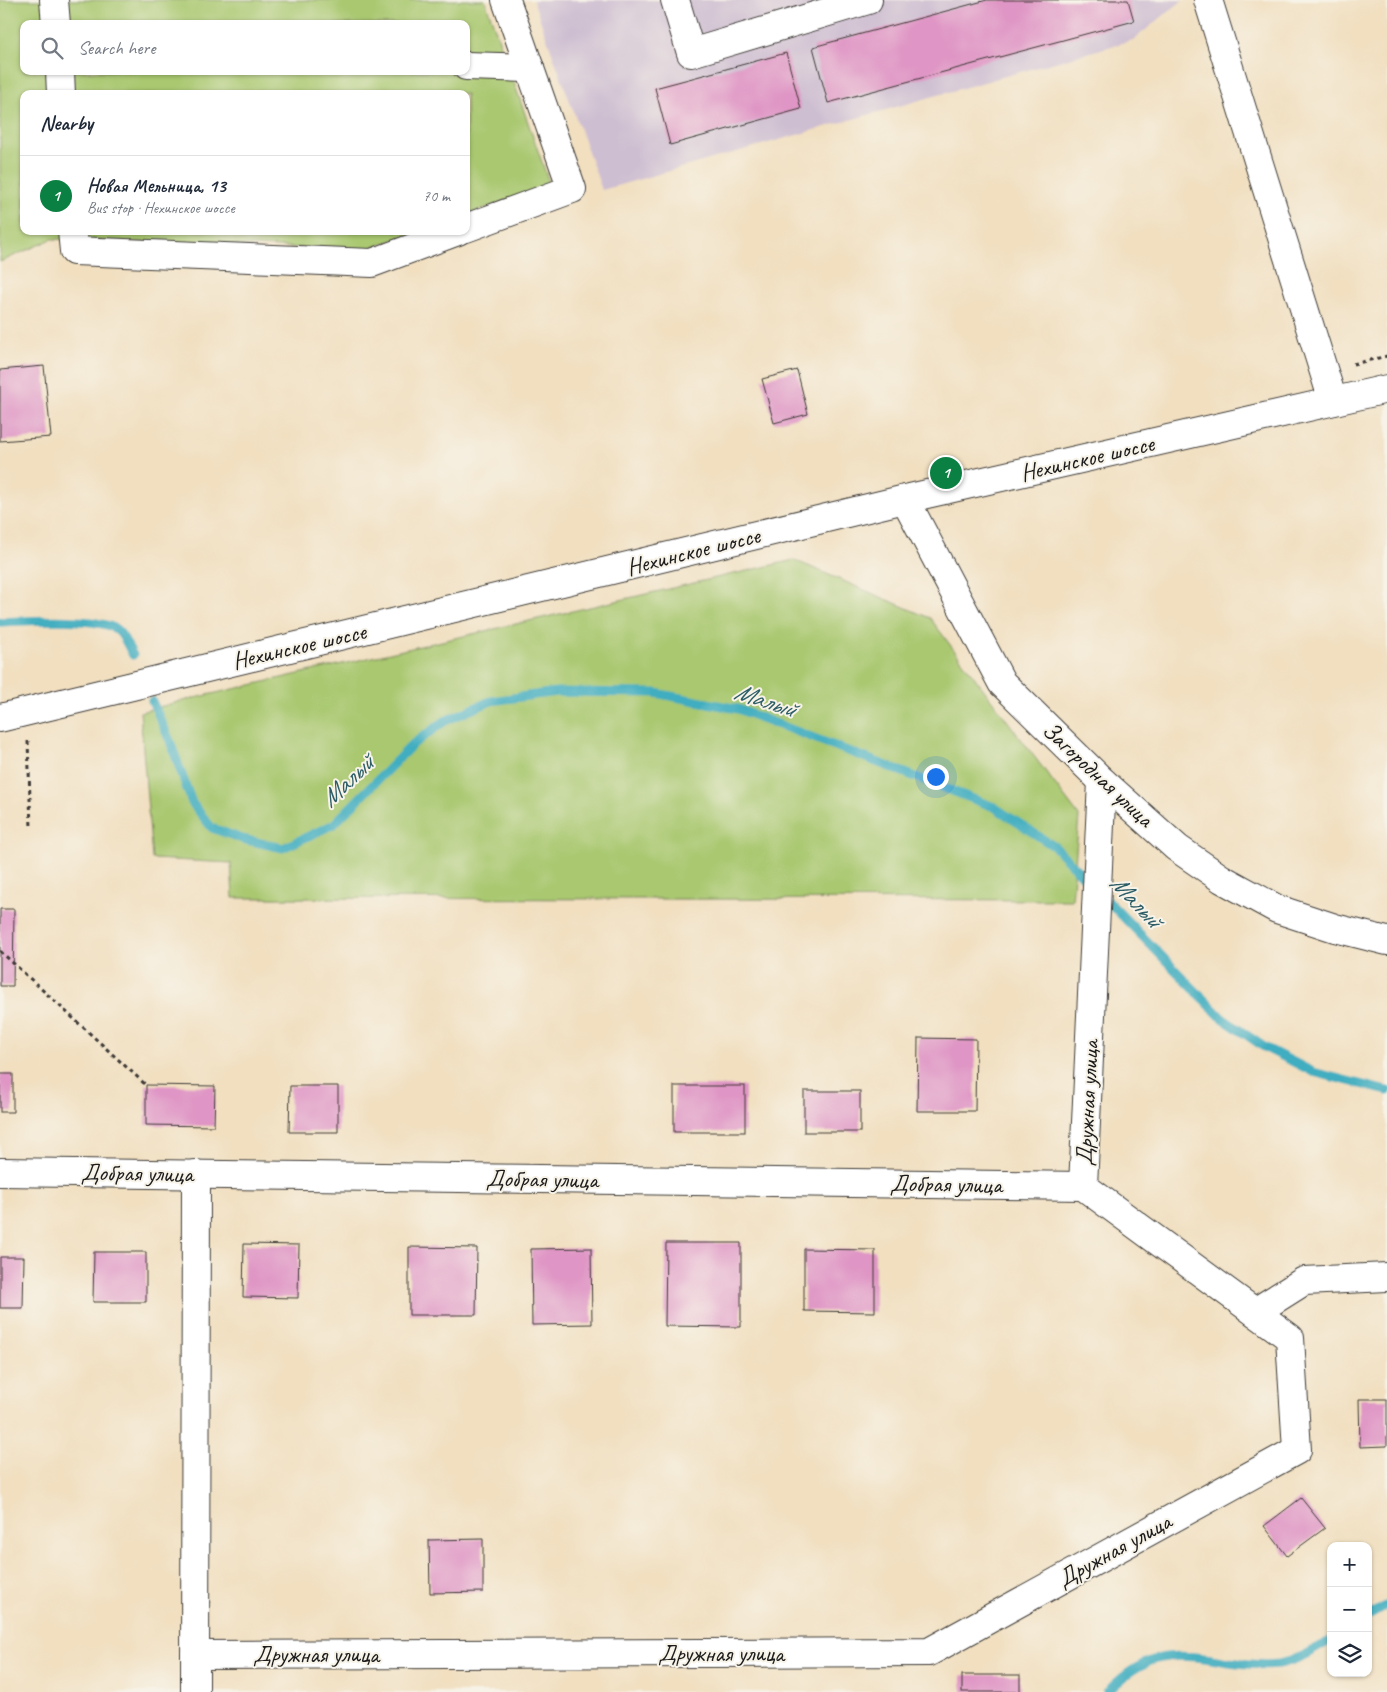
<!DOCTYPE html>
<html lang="en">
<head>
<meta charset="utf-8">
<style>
	body { margin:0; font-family:Caveat,sans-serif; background:#f6f6f7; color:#1f2937 }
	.controls { position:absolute; right:15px; bottom:15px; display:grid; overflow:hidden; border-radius:10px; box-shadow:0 1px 4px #0004 }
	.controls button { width:45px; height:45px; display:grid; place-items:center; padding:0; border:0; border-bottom:1px solid #e0e1e3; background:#fff; color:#1f2937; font:25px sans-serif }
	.you { position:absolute; left:935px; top:776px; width:18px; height:18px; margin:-12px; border:4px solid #fff; border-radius:50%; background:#1a73e8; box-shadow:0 0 0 8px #1a73e833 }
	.badge { display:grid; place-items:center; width:32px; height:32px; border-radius:50%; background:#0b8043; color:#fff; font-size:16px; font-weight:700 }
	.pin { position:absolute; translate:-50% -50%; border:2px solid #fff; box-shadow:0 1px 5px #0006 }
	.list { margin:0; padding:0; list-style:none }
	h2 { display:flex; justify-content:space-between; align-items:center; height:65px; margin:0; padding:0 20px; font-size:21px }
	h2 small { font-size:16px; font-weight:400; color:#747a83 }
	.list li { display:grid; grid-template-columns:32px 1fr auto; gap:15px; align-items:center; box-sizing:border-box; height:80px; padding:0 20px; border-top:1px solid #e0e1e3 }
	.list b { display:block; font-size:19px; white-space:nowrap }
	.list p { margin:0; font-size:16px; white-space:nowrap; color:#747a83 }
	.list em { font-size:16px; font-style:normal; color:#747a83 }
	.icon { flex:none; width:28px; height:28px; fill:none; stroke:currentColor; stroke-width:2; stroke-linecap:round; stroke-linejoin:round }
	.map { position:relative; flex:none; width:1387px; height:1692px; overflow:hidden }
	.search { position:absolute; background:#fff; box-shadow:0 1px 4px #0004; left:20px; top:20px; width:450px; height:55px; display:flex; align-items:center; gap:12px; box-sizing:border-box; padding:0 18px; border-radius:10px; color:#747a83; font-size:19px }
	.panel { position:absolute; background:#fff; box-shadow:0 1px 4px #0004; left:20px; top:90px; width:450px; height:145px; border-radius:10px }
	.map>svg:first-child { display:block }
</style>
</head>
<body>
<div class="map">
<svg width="1387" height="1692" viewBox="0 0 1387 1692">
	<rect width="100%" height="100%" fill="#f7f3e8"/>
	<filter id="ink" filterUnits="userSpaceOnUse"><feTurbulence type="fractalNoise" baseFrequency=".02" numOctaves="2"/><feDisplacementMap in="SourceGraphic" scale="10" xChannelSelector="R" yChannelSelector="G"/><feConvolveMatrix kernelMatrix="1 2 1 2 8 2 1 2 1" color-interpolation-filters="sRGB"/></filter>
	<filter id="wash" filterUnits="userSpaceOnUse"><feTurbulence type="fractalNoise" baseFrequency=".0096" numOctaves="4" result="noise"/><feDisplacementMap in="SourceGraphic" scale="20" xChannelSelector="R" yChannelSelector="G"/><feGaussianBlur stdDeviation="1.12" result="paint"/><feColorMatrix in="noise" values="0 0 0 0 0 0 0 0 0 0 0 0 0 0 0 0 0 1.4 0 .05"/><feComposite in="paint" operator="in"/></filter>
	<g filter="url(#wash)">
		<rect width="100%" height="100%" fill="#f1dfc0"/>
		<path fill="#cebed1" d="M533,0H1183L1133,40L602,190Z"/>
		<g fill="#a9c86f" stroke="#627246" fill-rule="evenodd">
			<path d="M0,0H485L550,185L466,215V94H24V231H419L365,250L52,239L0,262ZM24,24H466V71H24Z"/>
			<path d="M794,560L930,618L1079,816L1072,900L233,898L231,863L152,859L140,712L190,699Z"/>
		</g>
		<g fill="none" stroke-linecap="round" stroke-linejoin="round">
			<g stroke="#41adc0" stroke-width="9">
				<path d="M0,622C25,621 97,616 116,629C124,635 128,647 133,655"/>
				<path d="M152,701L170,741L192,803L212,828L242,839L283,848L334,824L413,744L445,721L491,701L557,692L655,693L738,709L994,807L1055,847L1091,884"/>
				<path d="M1102,895L1222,1018L1264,1047L1313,1072L1387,1091"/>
				<path d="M1368,1616L1387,1605"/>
				<path d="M1107,1692C1148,1649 1175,1653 1229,1662C1245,1664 1263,1666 1279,1664C1299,1660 1314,1650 1331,1640"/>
			</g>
		</g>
		<g id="blocks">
			<g fill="#df95c5">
				<path d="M987,0H1128L1134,21L828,103L813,47Z"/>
				<path d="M786,53L801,109L670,145L655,88Z"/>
				<path d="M44,366L51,437L0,441V370Z"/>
				<path d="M797,370L808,414L774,423L762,379Z"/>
				<path d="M0,909H14L13,986H0Z"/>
				<path d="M918,1038L976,1039L975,1111H917Z"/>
				<rect x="0" y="1074" width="13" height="38"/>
				<path d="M146,1085L215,1086L214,1126L146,1125Z"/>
				<path d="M290,1086H338V1132H289Z"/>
				<rect x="674" y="1086" width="71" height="46"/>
				<rect x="804" y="1091" width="56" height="41"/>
				<path d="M666,1243H741V1327L665,1326Z"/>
				<path d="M244,1244L299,1245L298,1298L243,1297Z"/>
				<path d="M409,1247L477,1248L476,1315H409Z"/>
				<path d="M591,1248L592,1324L532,1325L531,1249Z"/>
				<path d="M804,1249L875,1250V1312L804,1311Z"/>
				<path d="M94,1252H146V1302H93Z"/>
				<path d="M0,1257H24L23,1308H0Z"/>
				<path d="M1359,1399H1387V1446L1360,1447Z"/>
				<path d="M1301,1498L1325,1528L1287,1556L1264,1526Z"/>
				<path d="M483,1539V1592L430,1593L429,1540Z"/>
				<rect x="962" y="1675" width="58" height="17"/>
			</g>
		</g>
	</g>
	<g filter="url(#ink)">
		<use href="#blocks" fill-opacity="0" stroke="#3c3935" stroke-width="1"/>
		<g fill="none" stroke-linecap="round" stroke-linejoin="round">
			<g stroke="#3c3935" stroke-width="30">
				<g id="minor">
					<path d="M54,0L56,24"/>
					<path d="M675,0L691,53L868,0"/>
					<path d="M1208,0L1333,401"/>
					<path d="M466,66L530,68"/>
					<path d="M60,71L61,94"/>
					<path d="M466,228L572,189L506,0"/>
					<path d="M72,231L74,251L372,263L458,231"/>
					<path d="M905,499L1002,683L1102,781L1177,848L1222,879L1277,909L1335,928L1387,941"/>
					<path d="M0,1172L1083,1186"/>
					<path d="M1083,1186L1102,781"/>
					<path d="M1255,1312L1304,1281L1387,1277"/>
					<path d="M195,1655L929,1652L1297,1450L1290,1338L1083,1186"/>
					<path d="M195,1692L196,1174"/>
				</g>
			</g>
			<g stroke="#3c3935" stroke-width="30">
				<path id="major" d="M0,718L905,499L1387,389"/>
			</g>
			<g stroke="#3c3935" stroke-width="3" stroke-dasharray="4 4" stroke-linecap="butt">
				<path d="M1353,364L1387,356"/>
				<path d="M28,741L31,828"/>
				<path d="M0,951L146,1085"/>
			</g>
			<use href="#minor" stroke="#fff" stroke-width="28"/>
			<use href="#major" stroke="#fff" stroke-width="28"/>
		</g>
	</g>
	<g text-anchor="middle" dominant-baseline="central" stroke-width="4" stroke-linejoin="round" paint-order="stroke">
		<g font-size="24" fill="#1c1c1c" stroke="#f7f3e8">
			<text transform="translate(1087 458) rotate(-13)">Нехинское шоссе</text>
			<text transform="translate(693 551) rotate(-14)">Нехинское шоссе</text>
			<text transform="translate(299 646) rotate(-13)">Нехинское шоссе</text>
			<text transform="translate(1098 774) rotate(43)">Загородная улица</text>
			<text transform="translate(1087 1103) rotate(-87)">Дружная улица</text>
			<text transform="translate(137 1173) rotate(1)">Добрая улица</text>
			<text transform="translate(542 1179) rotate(1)">Добрая улица</text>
			<text transform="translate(946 1184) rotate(1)">Добрая улица</text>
			<text transform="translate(1114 1550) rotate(-29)">Дружная улица</text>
			<text x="721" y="1653">Дружная улица</text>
			<text x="316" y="1654">Дружная улица</text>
		</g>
		<g font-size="25" font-style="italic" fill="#2d5d66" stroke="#f7f3e8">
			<text transform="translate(765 700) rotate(18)">Малый</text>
			<text transform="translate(347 781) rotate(-44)">Малый</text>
			<text transform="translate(1136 901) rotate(46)">Малый</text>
		</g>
	</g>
</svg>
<div class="controls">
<button>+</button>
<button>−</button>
<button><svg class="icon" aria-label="layers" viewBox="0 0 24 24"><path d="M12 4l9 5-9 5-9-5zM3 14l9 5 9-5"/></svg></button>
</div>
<div class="you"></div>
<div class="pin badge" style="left:946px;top:473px">1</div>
<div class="search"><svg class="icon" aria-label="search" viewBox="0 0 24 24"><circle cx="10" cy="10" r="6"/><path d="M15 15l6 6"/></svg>Search here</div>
<section class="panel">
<h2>Nearby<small></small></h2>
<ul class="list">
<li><span class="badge">1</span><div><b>Новая Мельница, 13</b><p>Bus stop · Нехинское шоссе</p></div><em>70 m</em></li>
</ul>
</section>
</div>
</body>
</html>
